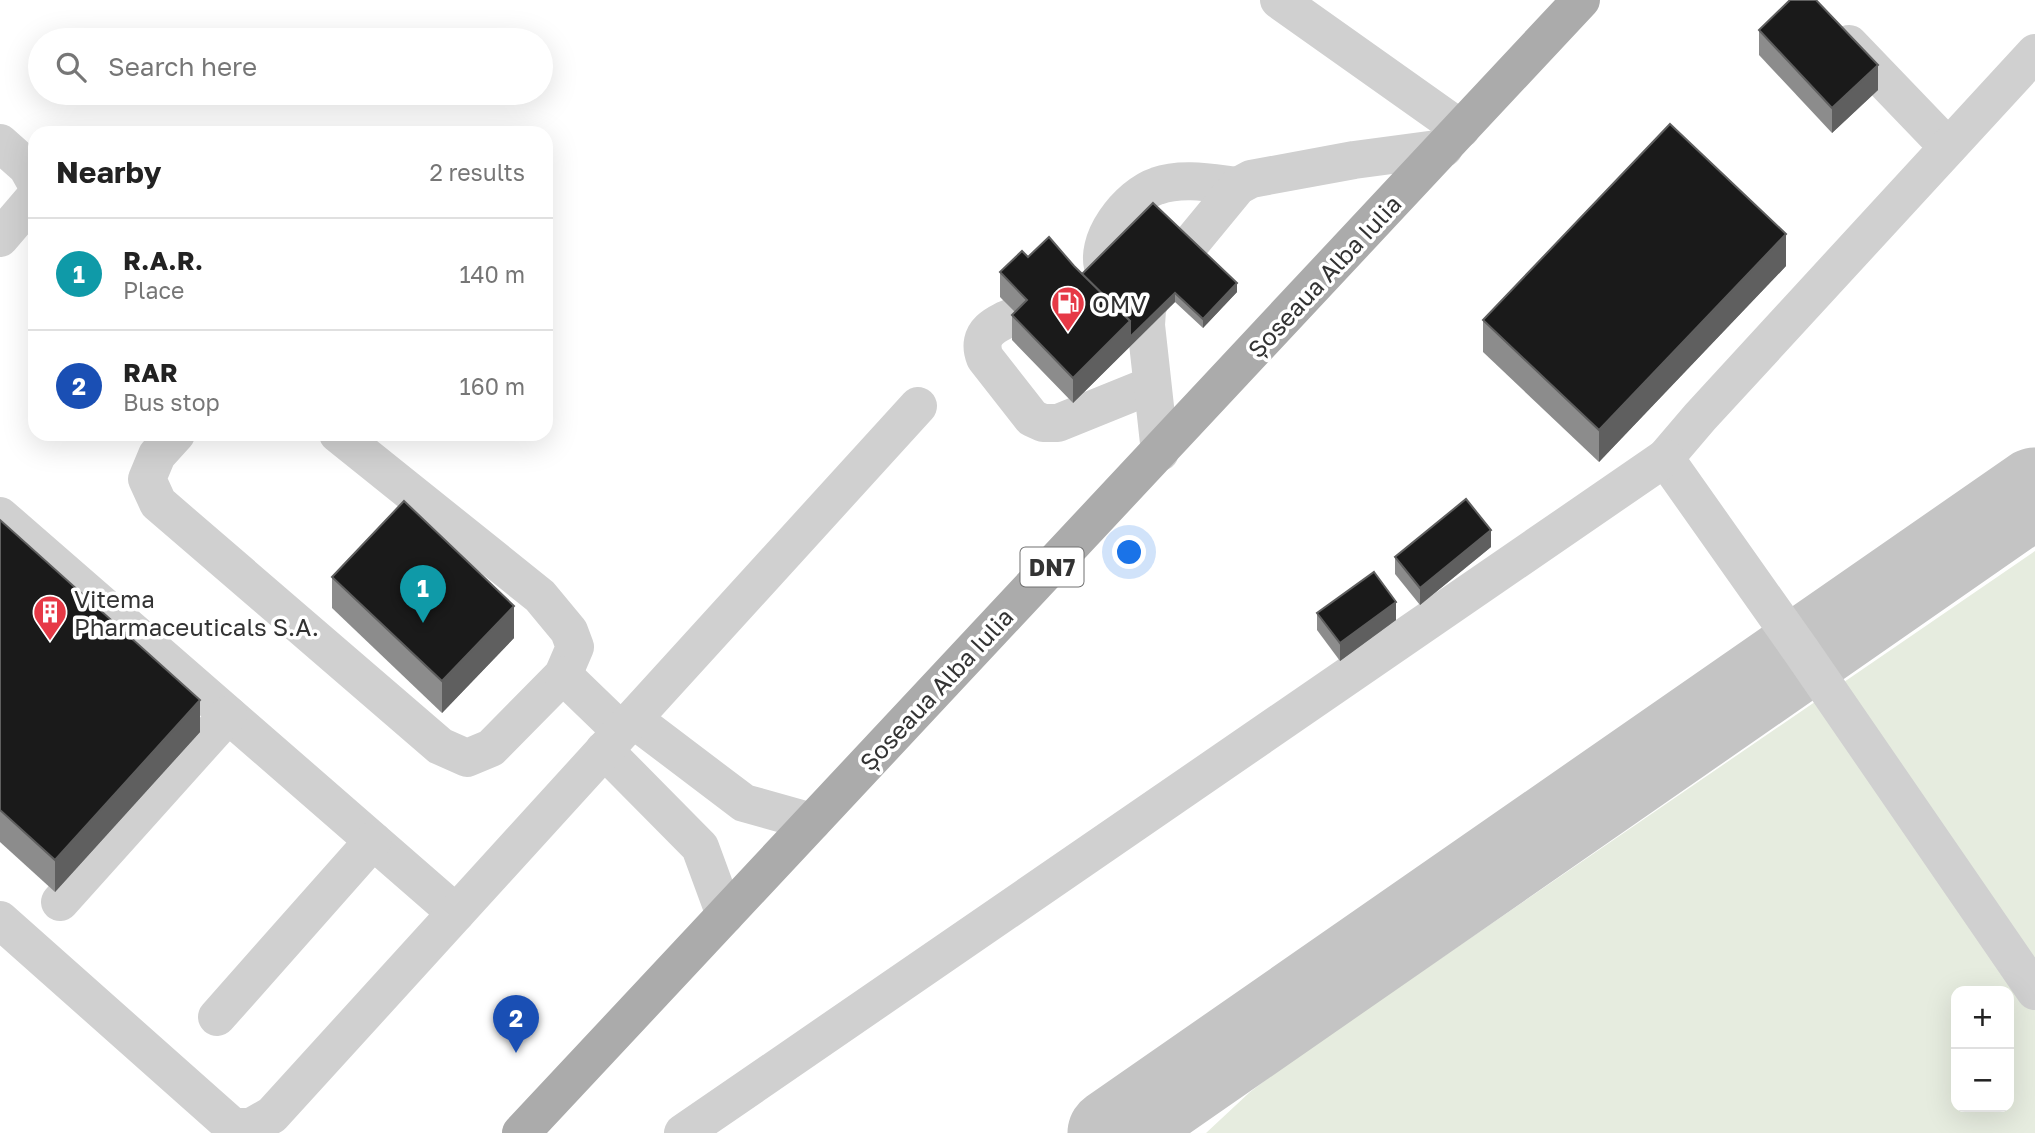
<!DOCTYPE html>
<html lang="en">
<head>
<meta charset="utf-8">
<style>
	body { margin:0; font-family:"Golos Text",sans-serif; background:#f6f6f6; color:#222 }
	.controls { position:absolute; right:21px; bottom:21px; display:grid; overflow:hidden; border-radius:14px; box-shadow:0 7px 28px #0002 }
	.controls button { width:63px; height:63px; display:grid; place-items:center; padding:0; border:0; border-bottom:2px solid #e0e0e0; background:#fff; color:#222; font:35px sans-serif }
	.you { position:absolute; left:1130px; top:553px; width:24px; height:24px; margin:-18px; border:5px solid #fff; border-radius:50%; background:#1a73e8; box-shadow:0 0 0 10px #1a73e833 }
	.badge { display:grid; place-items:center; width:46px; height:46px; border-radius:50%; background:#b45309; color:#fff; font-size:23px; font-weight:700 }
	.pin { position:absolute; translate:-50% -58px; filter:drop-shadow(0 2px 4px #0008) }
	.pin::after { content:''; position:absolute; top:37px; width:24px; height:21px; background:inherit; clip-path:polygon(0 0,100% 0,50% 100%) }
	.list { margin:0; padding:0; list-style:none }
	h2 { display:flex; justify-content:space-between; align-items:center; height:91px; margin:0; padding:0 28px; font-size:30px }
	h2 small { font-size:23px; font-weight:400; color:#767676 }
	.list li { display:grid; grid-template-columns:46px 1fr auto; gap:21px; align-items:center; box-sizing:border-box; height:112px; padding:0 28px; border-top:2px solid #e0e0e0 }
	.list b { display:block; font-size:26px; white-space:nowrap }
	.list p { margin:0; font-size:23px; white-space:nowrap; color:#767676 }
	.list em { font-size:23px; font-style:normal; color:#767676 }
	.icon { flex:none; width:38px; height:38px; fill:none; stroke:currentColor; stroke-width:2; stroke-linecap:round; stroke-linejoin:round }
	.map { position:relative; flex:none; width:2035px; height:1133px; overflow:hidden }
	.search { position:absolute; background:#fff; box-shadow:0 7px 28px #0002; left:28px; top:28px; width:525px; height:77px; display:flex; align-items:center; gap:18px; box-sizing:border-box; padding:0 24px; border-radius:38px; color:#767676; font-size:26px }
	.panel { position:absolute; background:#fff; box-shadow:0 7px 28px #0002; left:28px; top:126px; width:525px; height:315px; border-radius:21px }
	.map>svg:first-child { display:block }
</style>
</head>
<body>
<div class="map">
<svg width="2035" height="1133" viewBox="0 0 2035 1133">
	<rect width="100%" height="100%" fill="#fff"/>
	<path fill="#e6ecdf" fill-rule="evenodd" d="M2035,551V1133H1206L1250,1092L1291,1061ZM1956,991H2009V1107H1956Z"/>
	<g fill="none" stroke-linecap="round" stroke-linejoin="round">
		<path stroke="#c4c4c4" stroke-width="89" d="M1112,1133L2035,492"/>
		<g stroke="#d0d0d0" stroke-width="38">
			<path d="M1279,0L1461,129"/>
			<path d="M1849,44L1948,147"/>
			<path d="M2035,53L1700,417L1665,458L1802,652L2035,991"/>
			<path d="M0,143L27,167L35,181"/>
			<path d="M0,238L35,197"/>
			<path d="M1128,294C1121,288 1109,281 1105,272C1091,242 1129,195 1157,186C1182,177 1212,183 1238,186"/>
			<path d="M1017,315C997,323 975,332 985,358L1032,418L1043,423H1058L1152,385"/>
			<path d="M176,434L157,455L147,479L158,503L440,746L467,758L491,748L563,675L575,647L569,631L540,596L338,434"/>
			<path d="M1160,452L1146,325L1147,310L1151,297L1177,260L1238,186L1251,179L1354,160L1444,148"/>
			<path d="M0,516L456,913"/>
			<path d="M563,675L621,731"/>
			<path d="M633,719L744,803L812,822"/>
			<path d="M604,750L700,847L725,915"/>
			<path d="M60,902L228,715"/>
			<path d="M0,920L233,1127H251L272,1115L918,406"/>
			<path d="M217,1017L373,841"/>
			<path d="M683,1133L1665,458"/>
		</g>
		<path stroke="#ababab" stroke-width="38" d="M521,1133L1581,0"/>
	</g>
	<g fill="#8c8c8c">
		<path d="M1759,30L1878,90L1832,133L1759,55Z"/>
		<path d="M1028,257L1074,266L1082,274L1237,292L1203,328L1175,302L1073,403L1012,340V315L1015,312L1000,297V272Z"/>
		<path d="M1786,266L1599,462L1483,352V320Z"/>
		<path d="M0,520L200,732L55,892L0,842Z"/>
		<path d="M1491,547L1420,605L1395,574V557Z"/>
		<path d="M332,577L514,638L442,713L332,608Z"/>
		<path d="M1317,613L1396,620L1340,661L1317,630Z"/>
	</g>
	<g fill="#5f5f5f">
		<path d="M1878,65V90L1832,133V108Z"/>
		<path d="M1786,234V266L1599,462V430Z"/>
		<path d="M1237,283V292L1203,328V319Z"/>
		<path d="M1175,293V302L1073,403V378L1130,321Z"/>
		<path d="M1491,530V547L1420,605V588Z"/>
		<path d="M1396,602V620L1340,661V643Z"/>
		<path d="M514,606V638L442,713V681Z"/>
		<path d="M200,700V732L55,892V860Z"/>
	</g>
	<g fill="#1a1a1a" stroke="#5f5f5f" stroke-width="2">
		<path d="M1790,0H1816L1878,65L1832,108L1759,30Z"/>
		<path d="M1670,124L1786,234L1599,430L1483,320Z"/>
		<path d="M1153,203L1237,283L1203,319L1175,293L1130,337V321L1082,274Z"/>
		<path d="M1049,237L1074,266L1130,321L1073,378L1012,315L1027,300L1000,272L1022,251L1028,257Z"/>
		<path d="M1466,499L1491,530L1420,588L1395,557Z"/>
		<path d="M404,501L514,606L442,681L332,577Z"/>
		<path d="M0,520L200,700L55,860L0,810Z"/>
		<path d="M1374,572L1396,602L1340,643L1317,613Z"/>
	</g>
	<defs>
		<g id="fuel-pin" transform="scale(1.75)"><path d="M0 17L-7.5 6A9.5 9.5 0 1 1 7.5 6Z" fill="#e63946" stroke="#fff"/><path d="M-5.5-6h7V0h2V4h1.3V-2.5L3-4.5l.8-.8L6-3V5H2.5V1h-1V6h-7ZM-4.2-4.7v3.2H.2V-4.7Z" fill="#fff"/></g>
		<g id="building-pin" transform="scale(1.75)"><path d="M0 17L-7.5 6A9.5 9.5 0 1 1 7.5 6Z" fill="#e63946" stroke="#fff"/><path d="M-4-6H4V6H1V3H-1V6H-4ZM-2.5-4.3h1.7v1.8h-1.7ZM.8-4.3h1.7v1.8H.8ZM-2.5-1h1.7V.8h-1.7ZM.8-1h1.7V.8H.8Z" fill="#fff"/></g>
	</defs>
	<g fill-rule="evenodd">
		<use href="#fuel-pin" x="1068" y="303"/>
		<use href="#building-pin" x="50" y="612"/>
	</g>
	<g text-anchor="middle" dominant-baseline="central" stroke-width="7" stroke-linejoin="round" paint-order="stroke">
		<rect fill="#fff" stroke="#707070" stroke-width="2" x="1020.5" y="547.5" width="63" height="39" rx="5"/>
		<g font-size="23" font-weight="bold" fill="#333">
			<text x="1052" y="567">DN7</text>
		</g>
		<g font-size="24" fill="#333" stroke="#fff">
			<text transform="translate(1324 276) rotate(-47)">Șoseaua Alba Iulia</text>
			<text transform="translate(936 689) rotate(-47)">Șoseaua Alba Iulia</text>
		</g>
		<g font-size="24" fill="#333" stroke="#fff" text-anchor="start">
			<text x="1092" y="303">OMV</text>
			<text x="74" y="598">Vitema<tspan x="74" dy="28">Pharmaceuticals S.A.</tspan></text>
		</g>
	</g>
</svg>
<div class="controls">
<button>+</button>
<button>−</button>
</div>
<div class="you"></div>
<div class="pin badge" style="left:423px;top:623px;background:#0f9aa8">1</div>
<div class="pin badge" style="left:516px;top:1053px;background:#1a4fb4">2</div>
<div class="search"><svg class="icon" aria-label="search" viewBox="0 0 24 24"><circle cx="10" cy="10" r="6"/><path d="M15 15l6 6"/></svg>Search here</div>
<section class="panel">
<h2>Nearby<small>2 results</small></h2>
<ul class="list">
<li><span class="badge" style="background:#0f9aa8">1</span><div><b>R.A.R.</b><p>Place</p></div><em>140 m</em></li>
<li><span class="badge" style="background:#1a4fb4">2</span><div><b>RAR</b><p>Bus stop</p></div><em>160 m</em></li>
</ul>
</section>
</div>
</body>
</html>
